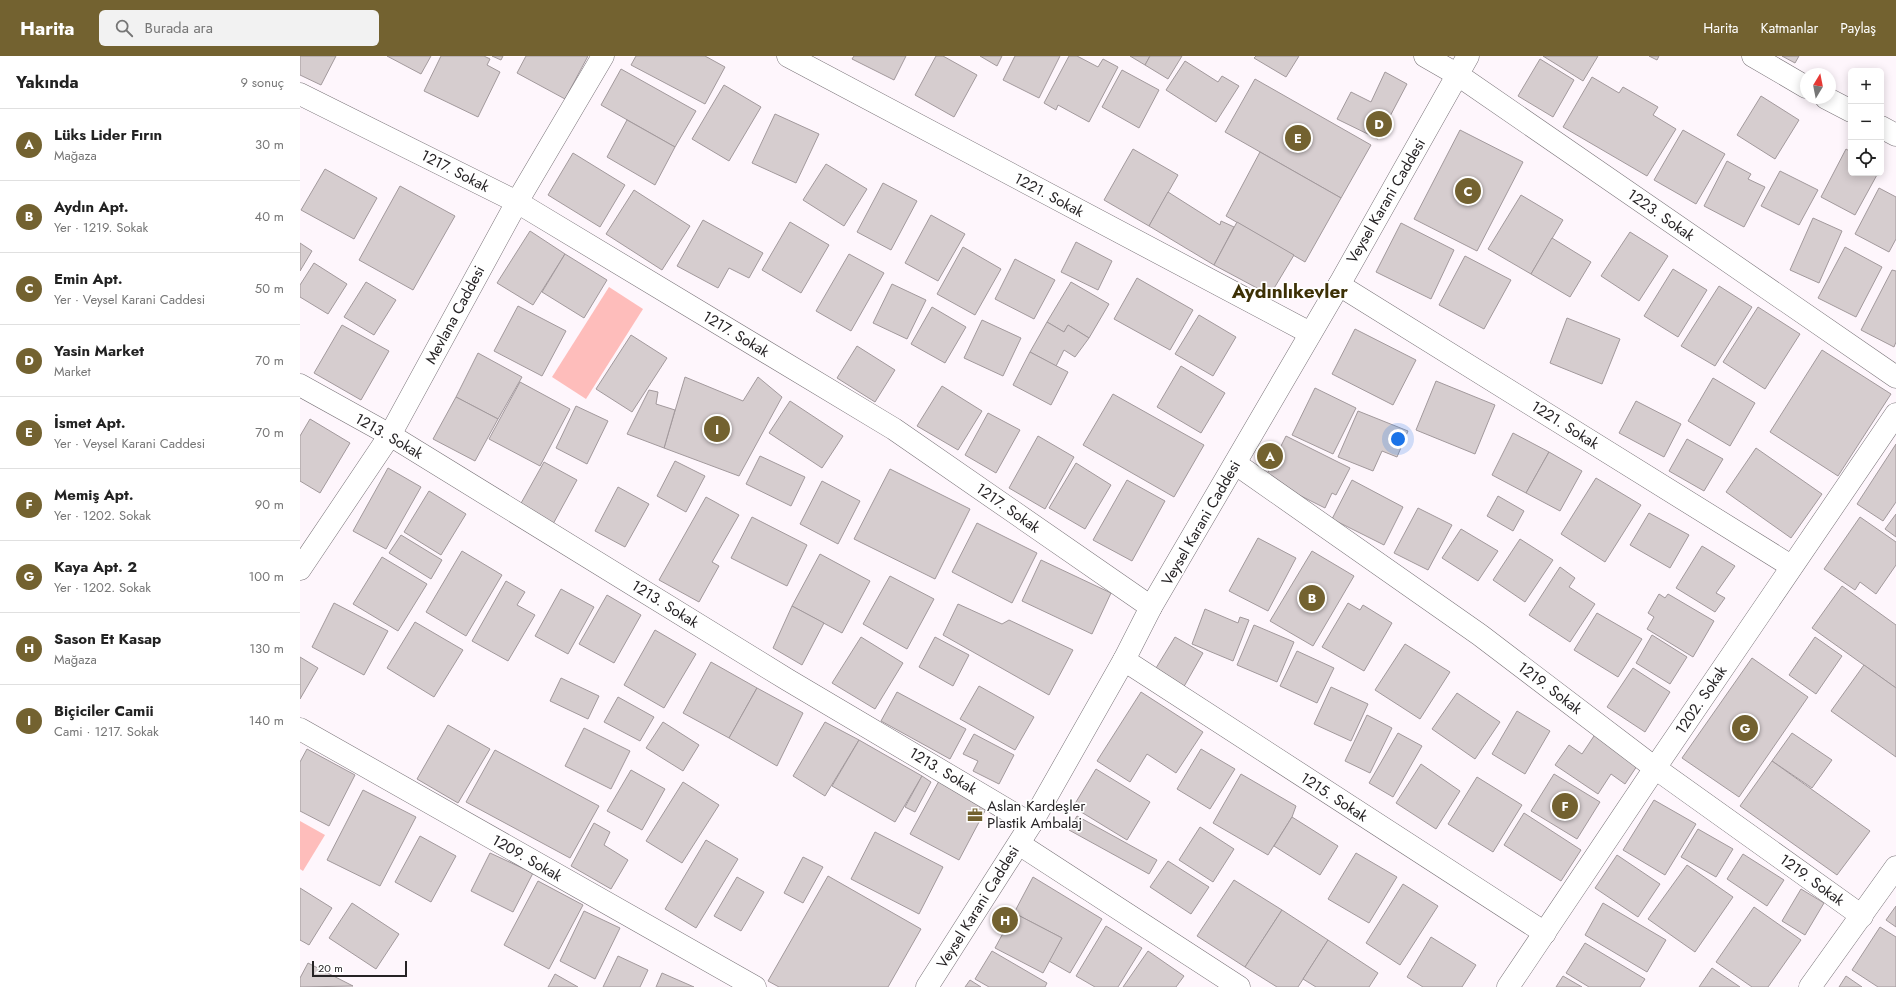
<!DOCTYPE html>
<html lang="tr">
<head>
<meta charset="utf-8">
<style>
	body { margin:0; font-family:Jost,sans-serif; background:#f2f2f2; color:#222 }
	.controls { position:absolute; right:12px; top:12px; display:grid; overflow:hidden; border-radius:6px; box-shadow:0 2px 10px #0003 }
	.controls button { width:36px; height:36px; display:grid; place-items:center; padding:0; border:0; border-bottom:1px solid #e0e0e0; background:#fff; color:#222; font:20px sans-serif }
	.compass { position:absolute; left:1500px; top:12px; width:36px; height:36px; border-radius:50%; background:#fff; box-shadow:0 2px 10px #0003; rotate:10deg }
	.scale { position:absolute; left:12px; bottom:10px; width:95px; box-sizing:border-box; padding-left:4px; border:2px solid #262325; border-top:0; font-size:11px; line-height:14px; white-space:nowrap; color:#262325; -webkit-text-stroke:3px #fff; paint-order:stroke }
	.you { position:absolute; left:1098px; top:383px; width:14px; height:14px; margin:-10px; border:3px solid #fff; border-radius:50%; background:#1a73e8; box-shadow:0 0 0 6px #1a73e833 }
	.badge { display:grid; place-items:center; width:26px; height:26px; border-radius:50%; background:#736230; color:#fff; font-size:13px; font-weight:700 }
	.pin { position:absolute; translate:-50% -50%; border:2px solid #fff; box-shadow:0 1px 4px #0006 }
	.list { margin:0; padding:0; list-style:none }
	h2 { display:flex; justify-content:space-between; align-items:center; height:52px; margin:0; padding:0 16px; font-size:17px }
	h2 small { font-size:13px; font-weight:400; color:#767676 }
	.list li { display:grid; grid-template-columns:26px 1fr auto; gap:12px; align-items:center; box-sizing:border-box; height:72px; padding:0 16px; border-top:1px solid #e0e0e0 }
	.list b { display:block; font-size:15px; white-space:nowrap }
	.list p { margin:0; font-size:13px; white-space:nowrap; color:#767676 }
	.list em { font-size:13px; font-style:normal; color:#767676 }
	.icon { flex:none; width:22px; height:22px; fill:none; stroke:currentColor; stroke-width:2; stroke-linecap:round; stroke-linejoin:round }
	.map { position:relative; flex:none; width:1596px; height:931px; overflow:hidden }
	header { display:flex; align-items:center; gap:24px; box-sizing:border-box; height:56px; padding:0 20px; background:#736230; color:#fff }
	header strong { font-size:19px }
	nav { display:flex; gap:22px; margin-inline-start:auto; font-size:14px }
	.search { width:280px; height:36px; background:#f2f2f2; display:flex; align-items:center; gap:10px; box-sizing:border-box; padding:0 14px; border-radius:6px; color:#767676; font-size:15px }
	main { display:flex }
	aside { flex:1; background:#fff }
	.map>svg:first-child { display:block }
</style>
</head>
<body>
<header>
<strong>Harita</strong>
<div class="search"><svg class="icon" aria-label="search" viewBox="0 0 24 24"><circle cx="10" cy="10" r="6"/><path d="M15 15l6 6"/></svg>Burada ara</div>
<nav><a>Harita</a><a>Katmanlar</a><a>Paylaş</a></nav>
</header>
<main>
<aside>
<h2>Yakında<small>9 sonuç</small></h2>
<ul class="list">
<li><span class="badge">A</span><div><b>Lüks Lider Fırın</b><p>Mağaza</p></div><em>30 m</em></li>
<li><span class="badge">B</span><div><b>Aydın Apt.</b><p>Yer · 1219. Sokak</p></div><em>40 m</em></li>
<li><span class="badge">C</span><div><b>Emin Apt.</b><p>Yer · Veysel Karani Caddesi</p></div><em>50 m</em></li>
<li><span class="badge">D</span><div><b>Yasin Market</b><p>Market</p></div><em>70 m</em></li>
<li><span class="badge">E</span><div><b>İsmet Apt.</b><p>Yer · Veysel Karani Caddesi</p></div><em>70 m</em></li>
<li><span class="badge">F</span><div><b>Memiş Apt.</b><p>Yer · 1202. Sokak</p></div><em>90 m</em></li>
<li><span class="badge">G</span><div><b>Kaya Apt. 2</b><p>Yer · 1202. Sokak</p></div><em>100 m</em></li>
<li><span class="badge">H</span><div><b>Sason Et Kasap</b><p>Mağaza</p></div><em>130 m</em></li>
<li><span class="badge">I</span><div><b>Biçiciler Camii</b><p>Cami · 1217. Sokak</p></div><em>140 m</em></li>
</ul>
</aside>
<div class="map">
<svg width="1596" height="931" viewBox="0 0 1596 931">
	<rect width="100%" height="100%" fill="#fef6fc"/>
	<g fill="#febdbb">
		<path d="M309,231L343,253L286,343L252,321Z"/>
		<path d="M0,765L25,779L3,815L0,813Z"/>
	</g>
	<g fill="#d6cdcf" stroke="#a2999c">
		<path d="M0,0H36L21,29L0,19Z"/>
		<path d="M87,0H131L121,18Z"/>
		<path d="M141,0H184L190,3L187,9L200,16L178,61L124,35Z"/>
		<path d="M192,0H203L201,4Z"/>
		<path d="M226,0H288L265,43L217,17Z"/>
		<path d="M336,0H405L425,11L405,48L331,9Z"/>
		<path d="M554,0H606L594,24L552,3Z"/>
		<path d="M636,0H643L677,19L654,61L615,39Z"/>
		<path d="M680,0H702L697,10Z"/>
		<path d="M715,0H760L739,42L703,24Z"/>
		<path d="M769,0H777L798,11L803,3L818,11L789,66L758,49L756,54L744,47Z"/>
		<path d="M830,0H850L845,9Z"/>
		<path d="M850,0H882L868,23L845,9Z"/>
		<path d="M956,0H999L986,21L954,2Z"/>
		<path d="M1243,0H1298L1283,25Z"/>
		<path d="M1349,0H1359L1357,4Z"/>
		<path d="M1482,0H1499L1495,7Z"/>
		<path d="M1240,3L1274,24L1253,61L1218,40Z"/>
		<path d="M885,5L918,26L922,20L939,30L916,66L866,34Z"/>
		<path d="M321,13L396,55L375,91L301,49Z"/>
		<path d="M822,14L859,34L839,72L802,51Z"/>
		<path d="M1085,16L1107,28L1078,83L1037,63L1051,36L1071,46Z"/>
		<path d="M1292,21L1319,37L1323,31L1358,51L1353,59L1376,73L1347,120L1263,71Z"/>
		<path d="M955,23L1071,89L1041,142L925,76Z"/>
		<path d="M424,29L461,51L429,105L392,83Z"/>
		<path d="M1461,40L1499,64L1475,103L1437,79Z"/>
		<path d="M475,58L519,78L496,127L452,107Z"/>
		<path d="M327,64L375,91L355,129L307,101Z"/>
		<path d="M1160,74L1223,106L1177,195L1114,163Z"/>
		<path d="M1383,74L1425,98L1396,148L1354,124Z"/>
		<path d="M833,93L878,119L849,170L804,144Z"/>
		<path d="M1546,93L1551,96V117H1578L1555,159L1521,141Z"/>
		<path d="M960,96L1041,142L1005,206L926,160Z"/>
		<path d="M273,97L325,129L300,171L248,139Z"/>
		<path d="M1427,105L1451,118L1448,123L1465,131L1444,171L1404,150Z"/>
		<path d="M526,108L567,133L544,170L503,144Z"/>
		<path d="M25,113L77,142L54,183L1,154Z"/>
		<path d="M1480,115L1518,134L1499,169L1461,150Z"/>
		<path d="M583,127L617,145L591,194L557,176Z"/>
		<path d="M100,130L155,160L113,234L59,204Z"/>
		<path d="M1579,132L1596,141V183L1589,196L1555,178Z"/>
		<path d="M334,134L390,170L362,214L306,178Z"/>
		<path d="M868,136L920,169L921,165L934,171L914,209L849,170Z"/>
		<path d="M1221,139L1263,164L1231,218L1188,193Z"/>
		<path d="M631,159L665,178L638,225L605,207Z"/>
		<path d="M1513,162L1542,175L1519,227L1490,214Z"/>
		<path d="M403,164L463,197L449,222L429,212L418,232L377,210Z"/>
		<path d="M490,166L529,189L501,237L462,214Z"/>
		<path d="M937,166L994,199L970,239L914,209Z"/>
		<path d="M1101,167L1154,194L1131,243L1076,216Z"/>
		<path d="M230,175L265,198L233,249L197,227Z"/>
		<path d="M1330,176L1368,200L1339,245L1301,220Z"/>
		<path d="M1252,182L1291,206L1270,241L1231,218Z"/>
		<path d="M776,186L812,205L798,234L761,216Z"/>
		<path d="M0,187L12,195L0,215Z"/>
		<path d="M663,191L701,213L675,259L637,238Z"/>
		<path d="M1545,191L1582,211L1556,261L1518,242Z"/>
		<path d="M265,198L307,224L284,262L242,236Z"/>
		<path d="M549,198L584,217L551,275L516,255Z"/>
		<path d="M1165,200L1211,224L1184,273L1139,249Z"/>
		<path d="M715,203L755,224L734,263L695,243Z"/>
		<path d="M14,207L47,228L28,258L0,241V229Z"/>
		<path d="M1373,213L1407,234L1378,281L1344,260Z"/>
		<path d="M1592,214L1596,215V286L1594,291L1561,274Z"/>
		<path d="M837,222L893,254L870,294L814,263Z"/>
		<path d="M66,226L96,244L74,279L44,261Z"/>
		<path d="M771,226L809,248L789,282L768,269L764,276L747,266Z"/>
		<path d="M592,228L626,244L607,283L573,267Z"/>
		<path d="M1419,230L1452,251L1415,310L1381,290Z"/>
		<path d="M218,250L266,275L242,320L194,295Z"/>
		<path d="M632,251L666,271L645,307L611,288Z"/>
		<path d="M1458,251L1500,278L1465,333L1423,306Z"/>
		<path d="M899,259L936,281L913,320L875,298Z"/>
		<path d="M1267,262L1320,283L1302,328L1250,307Z"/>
		<path d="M682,264L721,282L703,320L664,302Z"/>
		<path d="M747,266L764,276L768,269L789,282L775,301L764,294L756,310L730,296Z"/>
		<path d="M42,269L89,295L61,344L14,317Z"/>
		<path d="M1055,273L1116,304L1093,349L1032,318Z"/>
		<path d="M331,279L367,302L332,356L296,333Z"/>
		<path d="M557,290L595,314L575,346L537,322Z"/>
		<path d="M1522,294L1591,338L1538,420L1470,376Z"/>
		<path d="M730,296L768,316L751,349L713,329Z"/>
		<path d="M178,297L222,321L198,363L156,341Z"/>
		<path d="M881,310L925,337L901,377L857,351Z"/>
		<path d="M385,321L443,345L458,321L482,341L439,420L364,392Z"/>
		<path d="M1413,322L1455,347L1430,390L1388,365Z"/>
		<path d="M1136,325L1195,349L1175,398L1116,374Z"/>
		<path d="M220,326L270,353L240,410L189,383Z"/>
		<path d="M642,330L682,355L658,394L617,370Z"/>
		<path d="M1015,332L1056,352L1033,398L992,379Z"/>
		<path d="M349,334L358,336L356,348L375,354L364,392L327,378Z"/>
		<path d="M813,338L904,389L874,441L783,389Z"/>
		<path d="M156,341L198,363L175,405L133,383Z"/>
		<path d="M490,345L543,380L522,412L469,377Z"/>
		<path d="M1336,345L1381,368L1364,401L1319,377Z"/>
		<path d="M276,350L308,365L287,408L256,392Z"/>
		<path d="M1058,355L1108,375L1097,401L1082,395L1073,415L1038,401Z"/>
		<path d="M688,357L720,374L696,417L665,399Z"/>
		<path d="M10,363L50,387L20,437L0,425V380Z"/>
		<path d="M1213,377L1249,396L1226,437L1192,419Z"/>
		<path d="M738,380L774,401L745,453L709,432Z"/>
		<path d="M986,380L1050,412L1036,439L1032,437L1025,452L965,422Z"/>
		<path d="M1387,383L1423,403L1404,435L1369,415Z"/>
		<path d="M1596,388V446L1583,465L1557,448Z"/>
		<path d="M1456,392L1522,438L1491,482L1426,436Z"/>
		<path d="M1249,396L1282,415L1260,455L1226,437Z"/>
		<path d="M460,400L505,421L491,450L446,428Z"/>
		<path d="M375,405L405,420L386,456L357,440Z"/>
		<path d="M244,406L277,424L253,468L220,449Z"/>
		<path d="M776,407L811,429L785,473L749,452Z"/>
		<path d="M88,412L121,431L86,493L53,475Z"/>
		<path d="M590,413L670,453L635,523L554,483Z"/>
		<path d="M1296,422L1341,449L1305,506L1261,478Z"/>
		<path d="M827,424L865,445L832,505L793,484Z"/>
		<path d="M1052,424L1103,451L1084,489L1032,463Z"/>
		<path d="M522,425L560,445L538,488L500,468Z"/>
		<path d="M318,431L349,448L325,491L295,475Z"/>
		<path d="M129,435L166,458L141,499L104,476Z"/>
		<path d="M1198,440L1224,455L1213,475L1187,460Z"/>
		<path d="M406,441L439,459L412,506L419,510L399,546L359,524Z"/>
		<path d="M1118,452L1152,469L1128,514L1094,497Z"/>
		<path d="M1349,457L1389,479L1370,512L1330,489Z"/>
		<path d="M1596,458V481L1585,473Z"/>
		<path d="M452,461L507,489L487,530L431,502Z"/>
		<path d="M1560,461L1596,486V509L1576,538L1560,526L1555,534L1524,513Z"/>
		<path d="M677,467L737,497L712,547L652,516Z"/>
		<path d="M1161,473L1198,495L1178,525L1142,502Z"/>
		<path d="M101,479L142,504L131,523L89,497Z"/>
		<path d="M958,482L996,502L968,555L929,535Z"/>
		<path d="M1220,483L1253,504L1225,546L1193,524Z"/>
		<path d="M1402,490L1435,510L1416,537L1425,542L1415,556L1376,532Z"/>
		<path d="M162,495L202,519L166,580L126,556Z"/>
		<path d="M1012,495L1054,520L1013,590L970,565Z"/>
		<path d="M520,498L570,525L542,577L492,550Z"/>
		<path d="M82,501L127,528L98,575L53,548Z"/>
		<path d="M741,504L811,537L792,578L722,545Z"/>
		<path d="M1260,511L1275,522L1269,531L1295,548L1270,586L1229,559Z"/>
		<path d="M590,520L634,543L607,593L563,568Z"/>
		<path d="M206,525L225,536L217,549L235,559L208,605L172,585Z"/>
		<path d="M1542,530L1596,569V632L1512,572Z"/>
		<path d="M261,533L294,551L268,598L235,580Z"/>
		<path d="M1359,538L1365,542L1368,538L1414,565L1393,601L1347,573L1354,561L1348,557Z"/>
		<path d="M307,539L341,559L314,607L279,588Z"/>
		<path d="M34,547L88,575L64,619L12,591Z"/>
		<path d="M1048,547L1060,554L1063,549L1092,567L1064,615L1022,591Z"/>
		<path d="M658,548L702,568L709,564L773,594L749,639L643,579Z"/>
		<path d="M492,550L524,567L502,609L473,592Z"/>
		<path d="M905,553L938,567L940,561L949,564L933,605L892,588Z"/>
		<path d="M1297,557L1342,583L1318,621L1274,594Z"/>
		<path d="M115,566L163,594L134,641L87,612Z"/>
		<path d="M954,569L994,586L977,626L937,609Z"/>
		<path d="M355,574L396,598L364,652L324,629Z"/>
		<path d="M1352,579L1387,601L1370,628L1336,607Z"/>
		<path d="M561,581L603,607L575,653L532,627Z"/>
		<path d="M635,581L669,599L653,630L619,611Z"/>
		<path d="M875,581L903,597L882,634L853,617Z"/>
		<path d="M1515,581L1542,600L1516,638L1489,619Z"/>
		<path d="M1105,588L1150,616L1120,663L1075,634Z"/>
		<path d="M997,595L1034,612L1017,647L980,630Z"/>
		<path d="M0,601L18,612L0,643Z"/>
		<path d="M1452,602L1508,641L1439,741L1382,702Z"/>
		<path d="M411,606L457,632L429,682L383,657Z"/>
		<path d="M1564,609L1596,632V701L1531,655Z"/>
		<path d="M1333,612L1370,636L1345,676L1307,651Z"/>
		<path d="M261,622L299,640L288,663L250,645Z"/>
		<path d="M679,630L734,661L715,694L660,663Z"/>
		<path d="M1031,631L1068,648L1051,685L1014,668Z"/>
		<path d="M457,632L503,657L477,710L429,682Z"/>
		<path d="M597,636L666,673L650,703L581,665Z"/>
		<path d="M841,636L903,676L876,717L847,698L830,726L797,705Z"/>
		<path d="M1157,637L1200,666L1175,703L1132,673Z"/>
		<path d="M318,641L354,661L340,685L304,666Z"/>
		<path d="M1217,655L1250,675L1225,718L1192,698Z"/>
		<path d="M1067,659L1092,672L1070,717L1045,705Z"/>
		<path d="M363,666L399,689L383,715L346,692Z"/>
		<path d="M525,666L559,684L525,740L493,720Z"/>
		<path d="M148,669L190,693L158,747L117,723Z"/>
		<path d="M284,672L330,695L311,733L265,710Z"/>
		<path d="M1098,677L1122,690L1093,741L1069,727Z"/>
		<path d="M1296,677L1339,707L1325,728L1311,718L1298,738L1255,709L1269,689L1282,698Z"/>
		<path d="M1492,677L1532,704L1512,732L1472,705Z"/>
		<path d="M674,678L714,699L699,728L673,715L678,705L663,698Z"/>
		<path d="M559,684L622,720L595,766L532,730Z"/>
		<path d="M7,693L55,719L29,770L0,755V706Z"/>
		<path d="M901,693L935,713L910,753L877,733Z"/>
		<path d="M195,694L299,750L270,802L166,746Z"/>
		<path d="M1472,705L1570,775L1537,819L1440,750Z"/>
		<path d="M1121,708L1160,735L1136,773L1096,747Z"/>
		<path d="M796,713L850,746L827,784L773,751Z"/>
		<path d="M331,714L365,733L342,774L307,755Z"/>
		<path d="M941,718L996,750L992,761L968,799L913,767Z"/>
		<path d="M1254,718L1300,746L1277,783L1231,755Z"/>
		<path d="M622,720L631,726L615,756L605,751Z"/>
		<path d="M1177,721L1222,749L1193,796L1148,768Z"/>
		<path d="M639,725L687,751L659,804L610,778Z"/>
		<path d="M383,726L419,749L382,807L346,785Z"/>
		<path d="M63,734L116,761L80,830L27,804Z"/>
		<path d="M1354,744L1396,768L1365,819L1323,794Z"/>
		<path d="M1224,757L1281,794L1261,825L1204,789Z"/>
		<path d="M777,760L857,804L849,818L769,774Z"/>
		<path d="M992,761L1038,790L1020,819L974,790Z"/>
		<path d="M294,767L310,776L304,789L328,804L311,833L271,810Z"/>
		<path d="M900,771L934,793L913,826L879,804Z"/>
		<path d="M1398,773L1433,793L1416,821L1381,801Z"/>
		<path d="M575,776L643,811L619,858L551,823Z"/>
		<path d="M120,780L156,800L131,846L95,826Z"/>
		<path d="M406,784L438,803L396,872L365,853Z"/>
		<path d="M190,797L233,817L213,856L171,835Z"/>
		<path d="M1056,797L1097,821L1069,867L1028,843Z"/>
		<path d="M1443,798L1484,824L1467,850L1427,823Z"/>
		<path d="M1317,799L1360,828L1338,861L1295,832Z"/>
		<path d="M503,801L523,811L503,847L484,837Z"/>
		<path d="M868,805L909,831L891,858L850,831Z"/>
		<path d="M1387,809L1433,841L1395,896L1348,863Z"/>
		<path d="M528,820L621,873L588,931H479L468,925Z"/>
		<path d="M437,821L464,836L441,875L414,860Z"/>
		<path d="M733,821L802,863L770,917L749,905L762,882L714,857Z"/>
		<path d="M934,824L982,854L945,911L897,880Z"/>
		<path d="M238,825L283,849L249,913L204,889Z"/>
		<path d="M1103,828L1138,850L1100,909L1066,887Z"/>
		<path d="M0,832L32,852L9,889L0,884Z"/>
		<path d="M1501,833L1524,847L1505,879L1482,865Z"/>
		<path d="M52,847L99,878L76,913L29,882Z"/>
		<path d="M1303,847L1366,884L1347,916L1285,879Z"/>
		<path d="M1596,850V871L1586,864Z"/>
		<path d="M1454,851L1501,884L1468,931H1452L1416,906Z"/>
		<path d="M982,854L1028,884L998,931H977L945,911Z"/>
		<path d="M284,855L320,872L295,923L260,905Z"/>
		<path d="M714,857L762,882L743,917L695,892Z"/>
		<path d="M806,870L842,892L818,931H795L776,920Z"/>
		<path d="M1580,871L1596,881V931H1578L1552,914Z"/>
		<path d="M1131,881L1176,909L1162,931H1123L1107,921Z"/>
		<path d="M1028,884L1078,917L1069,931H1016L1003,923Z"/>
		<path d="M1285,887L1345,923L1340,931H1289L1266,917Z"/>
		<path d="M692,895L747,927L745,931H689L675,923Z"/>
		<path d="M848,895L884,920L876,931H823Z"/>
		<path d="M318,900L348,914L340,931H303Z"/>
		<path d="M8,907L53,930L0,931V922Z"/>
		<path d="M1412,912L1440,931H1399Z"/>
		<path d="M362,917L394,931H356Z"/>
		<path d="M255,918L278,931H248Z"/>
		<path d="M1263,920L1282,931H1256Z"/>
		<path d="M1546,920L1562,931H1539Z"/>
		<path d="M670,924L681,931H665Z"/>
	</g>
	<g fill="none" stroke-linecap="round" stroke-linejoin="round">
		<g stroke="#797378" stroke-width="23">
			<g id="minor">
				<path d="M488,0L1010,277"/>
				<path d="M1125,0L1158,19L1596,321"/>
				<path d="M1453,0L1506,31"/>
				<path d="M0,38L217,146L594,373L851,551"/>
				<path d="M1526,42L1551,55"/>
				<path d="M1581,71L1596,79"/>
				<path d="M1039,229L1491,510"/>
				<path d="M0,329L90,379L488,624L731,768"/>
				<path d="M936,408L1180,579L1355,712L1562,860"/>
				<path d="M0,513L90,379L217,146L303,0"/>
				<path d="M824,604L1245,877"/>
				<path d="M0,673L455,931"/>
				<path d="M719,788L939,931"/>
				<path d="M627,931L731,768L824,604L851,551L1039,229L1168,0"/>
				<path d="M1208,931L1355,712L1596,358"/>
			</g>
		</g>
		<g stroke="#797378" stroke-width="23">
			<path id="major" d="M1510,931L1596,811"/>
		</g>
		<use href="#minor" stroke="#fff" stroke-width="22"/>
		<use href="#major" stroke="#fff" stroke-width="22"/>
	</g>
	<defs>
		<g id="office-bare" transform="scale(1.2)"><path d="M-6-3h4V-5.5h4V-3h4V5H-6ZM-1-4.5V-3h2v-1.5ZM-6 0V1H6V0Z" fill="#736230" stroke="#fff" stroke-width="2.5" paint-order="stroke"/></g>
	</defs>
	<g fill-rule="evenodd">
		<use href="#office-bare" x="675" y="759"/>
	</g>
	<g text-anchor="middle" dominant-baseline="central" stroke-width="3.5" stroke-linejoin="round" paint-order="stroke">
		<g font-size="15" fill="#262325" stroke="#fff">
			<text transform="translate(155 115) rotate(27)">1217. Sokak</text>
			<text transform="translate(749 139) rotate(28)">1221. Sokak</text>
			<text transform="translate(1086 145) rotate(-60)">Veysel Karani Caddesi</text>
			<text transform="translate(1361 159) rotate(35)">1223. Sokak</text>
			<text transform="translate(155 259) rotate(-62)">Mevlana Caddesi</text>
			<text transform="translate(436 278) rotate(31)">1217. Sokak</text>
			<text transform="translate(1265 369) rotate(32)">1221. Sokak</text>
			<text transform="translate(89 380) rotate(30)">1213. Sokak</text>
			<text transform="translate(708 452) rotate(35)">1217. Sokak</text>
			<text transform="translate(901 467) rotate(-60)">Veysel Karani Caddesi</text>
			<text transform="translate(365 548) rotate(32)">1213. Sokak</text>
			<text transform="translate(1250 632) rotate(37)">1219. Sokak</text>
			<text transform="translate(1401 644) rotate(-56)">1202. Sokak</text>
			<text transform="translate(643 715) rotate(31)">1213. Sokak</text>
			<text transform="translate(1034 741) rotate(33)">1215. Sokak</text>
			<text transform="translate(227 802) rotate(30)">1209. Sokak</text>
			<text transform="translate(1512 824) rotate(36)">1219. Sokak</text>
			<text transform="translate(678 851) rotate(-58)">Veysel Karani Caddesi</text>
		</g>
		<g font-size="15" fill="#262325" stroke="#fff" text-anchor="start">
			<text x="687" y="750">Aslan Kardeşler<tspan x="687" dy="17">Plastik Ambalaj</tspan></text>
		</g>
		<g font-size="19" font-weight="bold" fill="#3d3106" stroke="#fff">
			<text x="990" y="235">Aydınlıkevler</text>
		</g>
	</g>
</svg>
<div class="controls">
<button>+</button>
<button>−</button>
<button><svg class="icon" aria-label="locate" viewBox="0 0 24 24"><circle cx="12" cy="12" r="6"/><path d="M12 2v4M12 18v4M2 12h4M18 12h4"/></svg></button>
</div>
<svg class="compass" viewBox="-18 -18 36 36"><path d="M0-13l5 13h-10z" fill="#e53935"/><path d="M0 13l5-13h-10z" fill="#767676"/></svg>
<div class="scale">20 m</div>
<div class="you"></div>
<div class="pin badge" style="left:970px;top:400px">A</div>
<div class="pin badge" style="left:1012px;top:542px">B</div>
<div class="pin badge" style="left:1168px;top:135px">C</div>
<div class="pin badge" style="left:1079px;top:68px">D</div>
<div class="pin badge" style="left:998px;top:82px">E</div>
<div class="pin badge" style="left:1265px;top:750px">F</div>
<div class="pin badge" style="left:1445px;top:672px">G</div>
<div class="pin badge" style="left:705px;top:864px">H</div>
<div class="pin badge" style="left:417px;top:373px">I</div>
</div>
</main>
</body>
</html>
